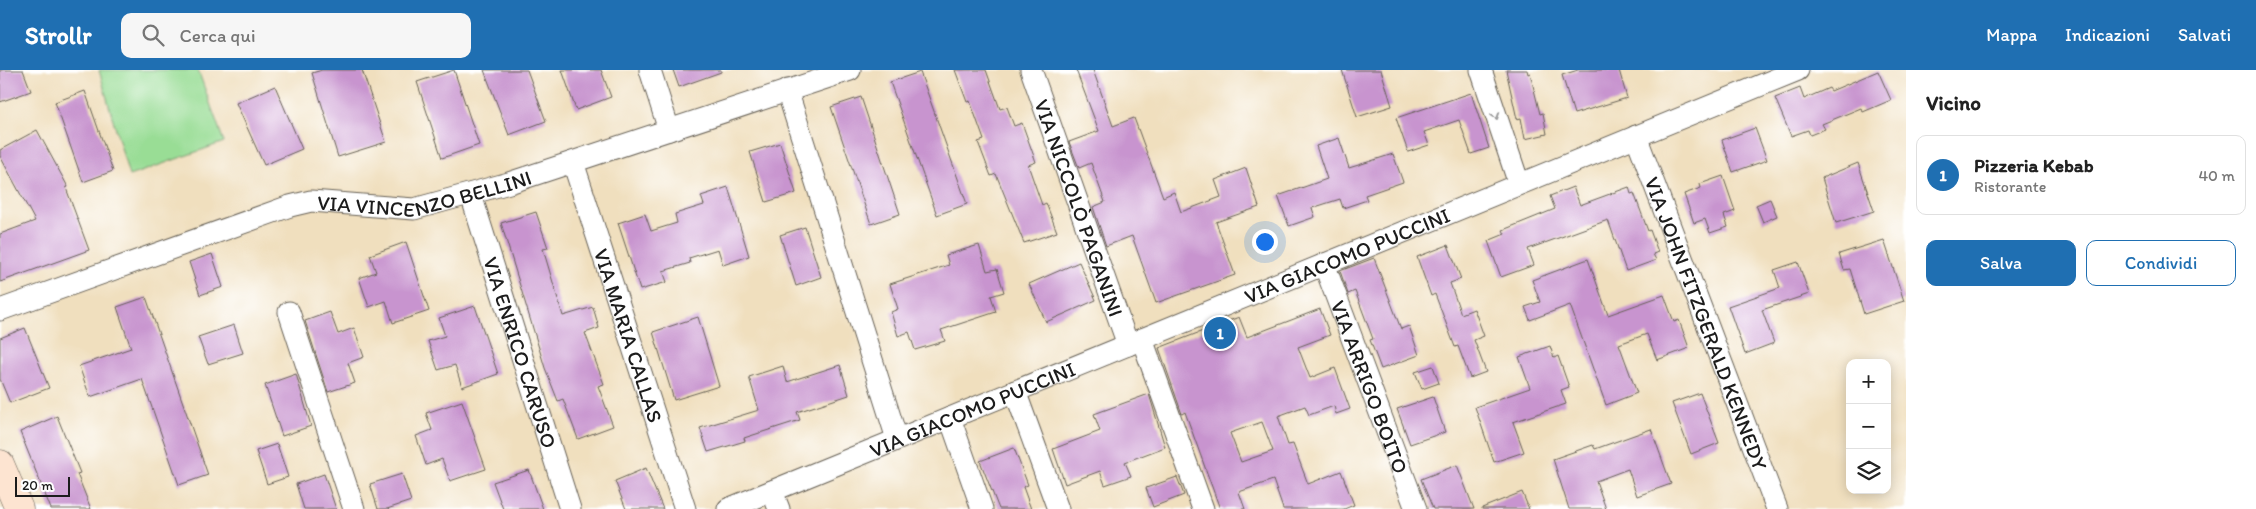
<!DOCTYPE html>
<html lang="it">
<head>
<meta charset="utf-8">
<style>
	body { margin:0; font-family:Itim,sans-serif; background:#f6f6f6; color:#222 }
	.controls { position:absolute; right:15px; bottom:15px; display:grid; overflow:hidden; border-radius:10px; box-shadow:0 2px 12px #0003 }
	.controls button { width:45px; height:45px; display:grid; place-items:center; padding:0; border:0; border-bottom:1px solid #e0e0e0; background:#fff; color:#222; font:25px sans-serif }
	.scale { position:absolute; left:15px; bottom:12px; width:55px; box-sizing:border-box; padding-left:5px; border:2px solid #1c1c1c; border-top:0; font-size:14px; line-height:18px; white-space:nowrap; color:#1c1c1c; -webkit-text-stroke:4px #fff; paint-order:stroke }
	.you { position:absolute; left:1264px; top:171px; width:18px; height:18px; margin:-12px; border:4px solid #fff; border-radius:50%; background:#1a73e8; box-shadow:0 0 0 8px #1a73e833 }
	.badge { display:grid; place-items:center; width:32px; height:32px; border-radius:50%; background:#1f6fb2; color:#fff; font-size:16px; font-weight:700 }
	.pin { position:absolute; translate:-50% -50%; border:2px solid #fff; box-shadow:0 1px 5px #0006 }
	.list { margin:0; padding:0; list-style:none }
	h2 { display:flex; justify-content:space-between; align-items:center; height:65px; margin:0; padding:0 20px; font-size:21px }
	h2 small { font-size:16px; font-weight:400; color:#767676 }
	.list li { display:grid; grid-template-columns:32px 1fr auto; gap:15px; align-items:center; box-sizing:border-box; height:80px; margin:0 10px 10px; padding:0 10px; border:1px solid #e0e0e0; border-radius:10px }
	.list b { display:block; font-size:19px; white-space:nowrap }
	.list p { margin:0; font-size:16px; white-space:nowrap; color:#767676 }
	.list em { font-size:16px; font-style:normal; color:#767676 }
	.actions { display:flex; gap:10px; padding:15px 20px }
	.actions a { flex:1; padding:11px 0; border:1px solid #1f6fb2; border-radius:10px; text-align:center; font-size:18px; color:#1f6fb2 }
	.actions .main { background:#1f6fb2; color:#fff }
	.icon { flex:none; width:28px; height:28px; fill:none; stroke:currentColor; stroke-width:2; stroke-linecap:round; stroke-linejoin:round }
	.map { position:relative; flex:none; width:1906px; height:439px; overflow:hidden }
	header { display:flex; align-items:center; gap:30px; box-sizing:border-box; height:70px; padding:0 25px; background:#1f6fb2; color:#fff }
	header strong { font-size:24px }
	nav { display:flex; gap:28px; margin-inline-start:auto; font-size:18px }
	.search { width:350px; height:45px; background:#f6f6f6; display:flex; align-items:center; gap:12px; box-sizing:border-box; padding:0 18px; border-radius:10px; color:#767676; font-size:19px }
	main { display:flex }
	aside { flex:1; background:#fff }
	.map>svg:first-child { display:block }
</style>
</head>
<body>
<header>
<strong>Strollr</strong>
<div class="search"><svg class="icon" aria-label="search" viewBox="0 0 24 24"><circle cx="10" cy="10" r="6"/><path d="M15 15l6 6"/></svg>Cerca qui</div>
<nav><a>Mappa</a><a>Indicazioni</a><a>Salvati</a></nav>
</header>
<main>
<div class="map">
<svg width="1906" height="439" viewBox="0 0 1906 439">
	<rect width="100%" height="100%" fill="#fff"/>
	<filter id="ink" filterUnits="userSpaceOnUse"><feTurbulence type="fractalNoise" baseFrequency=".02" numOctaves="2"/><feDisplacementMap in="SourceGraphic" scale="10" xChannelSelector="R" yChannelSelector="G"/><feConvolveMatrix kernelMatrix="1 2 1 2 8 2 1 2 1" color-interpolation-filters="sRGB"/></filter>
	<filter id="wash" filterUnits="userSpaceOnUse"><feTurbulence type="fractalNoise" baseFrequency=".0096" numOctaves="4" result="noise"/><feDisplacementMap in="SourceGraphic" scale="20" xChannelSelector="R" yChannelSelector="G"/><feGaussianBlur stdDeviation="1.12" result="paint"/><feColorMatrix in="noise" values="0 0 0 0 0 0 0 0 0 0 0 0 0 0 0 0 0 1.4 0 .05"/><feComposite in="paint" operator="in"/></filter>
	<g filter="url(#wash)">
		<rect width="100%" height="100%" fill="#f0dfbe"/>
		<path fill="#99dd95" stroke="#5a7c58" d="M99,0H198L224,72L129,106Z"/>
		<g id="blocks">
			<g fill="#c894cf" fill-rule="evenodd">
				<path d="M0,0H23L31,21L0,32Z"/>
				<path d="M322,0H362L386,72L338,87L312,3Z"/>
				<path d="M454,0L479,75L442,88L417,12Z"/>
				<path d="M484,0H527L546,51L509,65Z"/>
				<path d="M562,0H601L611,27L576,40Z"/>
				<path d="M673,0H721V2L679,17Z"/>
				<path d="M955,0H986L1000,39L1007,37L1014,56L1022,53L1036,92L1028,95L1042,135L1046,133L1057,162L1024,173L996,104L991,106L978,72L984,70L970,31L967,32Z"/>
				<path d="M1076,0H1093L1113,56L1134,48L1163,127L1174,122L1181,142L1221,127L1215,110L1246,98L1259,137L1216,152L1235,205L1156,233L1132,166L1106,176L1093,137L1105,132L1091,93L1079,98L1069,72L1099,61Z"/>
				<path d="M1342,0H1381L1392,36L1357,47Z"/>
				<path d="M1506,0H1527L1528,4L1530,3L1540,44L1543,43L1547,64L1525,69L1521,48L1517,49Z"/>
				<path d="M1578,0H1619L1627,28L1574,44L1562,5Z"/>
				<path d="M1878,1L1891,30L1863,42L1861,38L1822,54L1825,59L1810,65L1808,60L1791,66L1775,28L1800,18L1804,29L1829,18L1831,21Z"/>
				<path d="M920,2L967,134L937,145L890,12Z"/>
				<path d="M275,16L302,79L264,95L236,33Z"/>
				<path d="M85,21L113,101L83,112L55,32Z"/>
				<path d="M1471,23L1489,78L1471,84L1459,50L1424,62L1429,75L1408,82L1396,48Z"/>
				<path d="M861,27L900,144L871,154L831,37Z"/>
				<path d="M1755,58L1767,90L1733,102L1722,70Z"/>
				<path d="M37,60L68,117L66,118L89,180L0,212V164L35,151L0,86V80Z"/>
				<path d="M1339,68L1349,98L1393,84L1403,112L1365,125L1367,130L1343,138L1340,129L1312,138L1315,147L1289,156L1278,126L1327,109L1316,76Z"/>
				<path d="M780,73L796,123L766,132L750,82Z"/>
				<path d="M1858,93L1874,141L1836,153L1822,108Z"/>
				<path d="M1723,106L1735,141L1724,145L1728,157L1710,163L1705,149L1694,153L1684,124L1701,118L1700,114Z"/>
				<path d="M728,117L749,186L723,195L718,179L689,188L690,193L663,201L667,212L640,220L618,153L645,144L651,161L677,153L675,144L704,135L701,126Z"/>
				<path d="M1573,117L1580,135L1629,117L1631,124L1634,123L1648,161L1650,160L1658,182L1653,184L1656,190L1626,201L1608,150L1528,179L1534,195L1501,207L1488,171L1505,164L1503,160L1555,139L1550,126Z"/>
				<path d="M1770,129L1777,146L1763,152L1756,135Z"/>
				<path d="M536,142L548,178L543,179L563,246L593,237L599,258L585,263L604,314L598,316L613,356L578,369L563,329L558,331L545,298L501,153Z"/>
				<path d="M805,157L821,207L796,216L780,165Z"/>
				<path d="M1884,170L1904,231L1864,244L1850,199L1844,200L1839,184Z"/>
				<path d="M406,172L429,241L393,253L386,231L369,237L359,208L376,202L370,185Z"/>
				<path d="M979,175L987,201L997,199L1004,222L991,226L996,242L941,260L945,271L915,280L909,262L898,266L891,242L898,239L890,214L949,195L946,185Z"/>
				<path d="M1448,175L1461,209L1450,213L1461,244L1474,239L1484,266L1474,270L1486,302L1470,308L1458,276L1455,277L1435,224L1431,226L1417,187Z"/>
				<path d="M212,184L223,217L200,225L189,192Z"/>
				<path d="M1374,188L1401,259L1409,256L1419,285L1381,299L1370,270L1373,269L1355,221L1348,224L1340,201Z"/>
				<path d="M1588,189L1608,245L1664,225L1674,252L1679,250L1689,278L1657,290L1647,264L1619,274L1637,323L1606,335L1570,235L1530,250L1525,237L1540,232L1532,210Z"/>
				<path d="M1079,192L1096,230L1046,252L1029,214Z"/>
				<path d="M1798,192L1809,224L1762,240L1774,273L1745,284L1728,236L1780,218L1774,200Z"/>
				<path d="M146,227L208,405L179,415L142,309L90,327L79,296L131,278L117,237Z"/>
				<path d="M475,236L498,304L462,317L455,295L438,300L428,271L445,266L439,248Z"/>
				<path d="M1320,239L1330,265L1298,277L1310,308L1335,298L1350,339L1336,344L1334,336L1309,345L1305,336L1278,346L1288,375L1293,374L1308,414L1341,401L1354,435L1344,439H1283L1273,410L1239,422L1245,439H1220L1185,342L1182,344L1159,278L1239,247L1247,267ZM1262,352L1273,381L1241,392L1230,363Z"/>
				<path d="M330,242L338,264L354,258L364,287L348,293L355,313L328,322L305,251Z"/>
				<path d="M698,247L719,316L674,330L653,262Z"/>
				<path d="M234,255L243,283L208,294L198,267Z"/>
				<path d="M25,258L49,318L10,333L0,309V268Z"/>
				<path d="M1550,276L1554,288L1558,286L1569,317L1561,320L1566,334L1513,352L1524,382L1494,392L1475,337L1530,318L1519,287Z"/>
				<path d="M840,295L849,325L797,342L800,350L744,368L745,371L708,382L700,358L759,340L749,307L783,296L787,312Z"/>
				<path d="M1433,296L1439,313L1422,319L1415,302Z"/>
				<path d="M296,304L311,356L282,366L265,315Z"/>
				<path d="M1700,323L1719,373L1691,384L1672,333Z"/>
				<path d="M1149,324L1165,377L1125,392L1131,406L1105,415L1100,401L1065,414L1053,379L1100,361L1094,344Z"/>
				<path d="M1433,327L1445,362L1410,374L1397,339Z"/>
				<path d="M462,331L486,399L450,411L442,389L426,395L416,366L432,360L426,343Z"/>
				<path d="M57,346L80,403L77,404L91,439H51L20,362Z"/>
				<path d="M1651,359L1671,414L1637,426L1628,399L1596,411L1606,439H1569L1553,389L1593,375L1595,379Z"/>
				<path d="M277,374L288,407L267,414L256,381Z"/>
				<path d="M1014,378L1028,415L1023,417L1031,439H999L980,391Z"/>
				<path d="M1457,395L1474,439H1433L1421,409Z"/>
				<path d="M646,398L663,439H626L615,411Z"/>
				<path d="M529,400L543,439H503L493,412Z"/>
				<path d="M324,404L336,439H304L296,414Z"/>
				<path d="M402,404L411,431L387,439H378L370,414Z"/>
				<path d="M1177,407L1184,425L1153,437L1146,418Z"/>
				<path d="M1522,422L1529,439H1482V438Z"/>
			</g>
		</g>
	</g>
	<g filter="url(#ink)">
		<use href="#blocks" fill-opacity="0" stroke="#666055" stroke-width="1"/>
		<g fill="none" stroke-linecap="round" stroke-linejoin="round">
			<g stroke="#666055" stroke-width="23">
				<g id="street">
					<path d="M650,0L669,60"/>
					<path id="s1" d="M1031,0L1128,275"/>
					<path d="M1481,0L1519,114"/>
					<path d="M787,20L897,369"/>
					<path id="s2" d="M1636,66L1777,439"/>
					<path id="s3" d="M573,92L685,439"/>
					<path id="s4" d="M471,125L570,439"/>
					<path id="s5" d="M1324,194L1416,439"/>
					<path id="s6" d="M0,240L290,136L311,131L414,139L509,113L850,0"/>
					<path d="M289,242L354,439"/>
					<path d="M1142,269L1203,439"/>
					<path d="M1015,321L1058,439"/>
					<path d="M950,348L982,439"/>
					<path d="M772,421L779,439"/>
					<path id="s7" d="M728,439L1798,0"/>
				</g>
			</g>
			<g stroke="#666055" stroke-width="29">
				<path id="secondary" d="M0,394L19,439"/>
			</g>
			<use href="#street" stroke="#fff" stroke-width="21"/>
			<use href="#secondary" stroke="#fde4d1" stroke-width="28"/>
		</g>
		<defs><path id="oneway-chevron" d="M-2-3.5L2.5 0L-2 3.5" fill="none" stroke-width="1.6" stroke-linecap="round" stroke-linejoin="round" transform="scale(1.25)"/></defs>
		<use stroke="#999" href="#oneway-chevron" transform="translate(1496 46) rotate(72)"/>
	</g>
	<g text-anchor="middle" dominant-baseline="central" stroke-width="4.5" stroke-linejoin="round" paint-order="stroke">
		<g font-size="21" fill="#1c1c1c" stroke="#fff">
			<text stroke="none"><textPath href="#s6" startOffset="445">VIA VINCENZO BELLINI</textPath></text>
			<text stroke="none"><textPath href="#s1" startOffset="146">VIA NICCOLÒ PAGANINI</textPath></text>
			<text stroke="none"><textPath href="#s7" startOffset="669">VIA GIACOMO PUCCINI</textPath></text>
			<text stroke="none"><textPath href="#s2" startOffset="200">VIA JOHN FITZGERALD KENNEDY</textPath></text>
			<text stroke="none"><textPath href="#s3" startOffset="182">VIA MARIA CALLAS</textPath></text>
			<text stroke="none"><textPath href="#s4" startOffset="165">VIA ENRICO CARUSO</textPath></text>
			<text stroke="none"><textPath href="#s5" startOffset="131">VIA ARRIGO BOITO</textPath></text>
			<text stroke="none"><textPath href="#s7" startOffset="264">VIA GIACOMO PUCCINI</textPath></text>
		</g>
	</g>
</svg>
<div class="controls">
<button>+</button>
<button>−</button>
<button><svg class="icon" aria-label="layers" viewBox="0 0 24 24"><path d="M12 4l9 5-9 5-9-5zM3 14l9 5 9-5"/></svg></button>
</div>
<div class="scale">20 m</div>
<div class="you"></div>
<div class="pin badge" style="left:1220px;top:263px">1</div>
</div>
<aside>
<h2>Vicino<small></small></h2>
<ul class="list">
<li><span class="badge">1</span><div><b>Pizzeria Kebab</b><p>Ristorante</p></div><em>40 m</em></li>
</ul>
<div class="actions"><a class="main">Salva</a><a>Condividi</a></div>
</aside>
</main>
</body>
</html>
